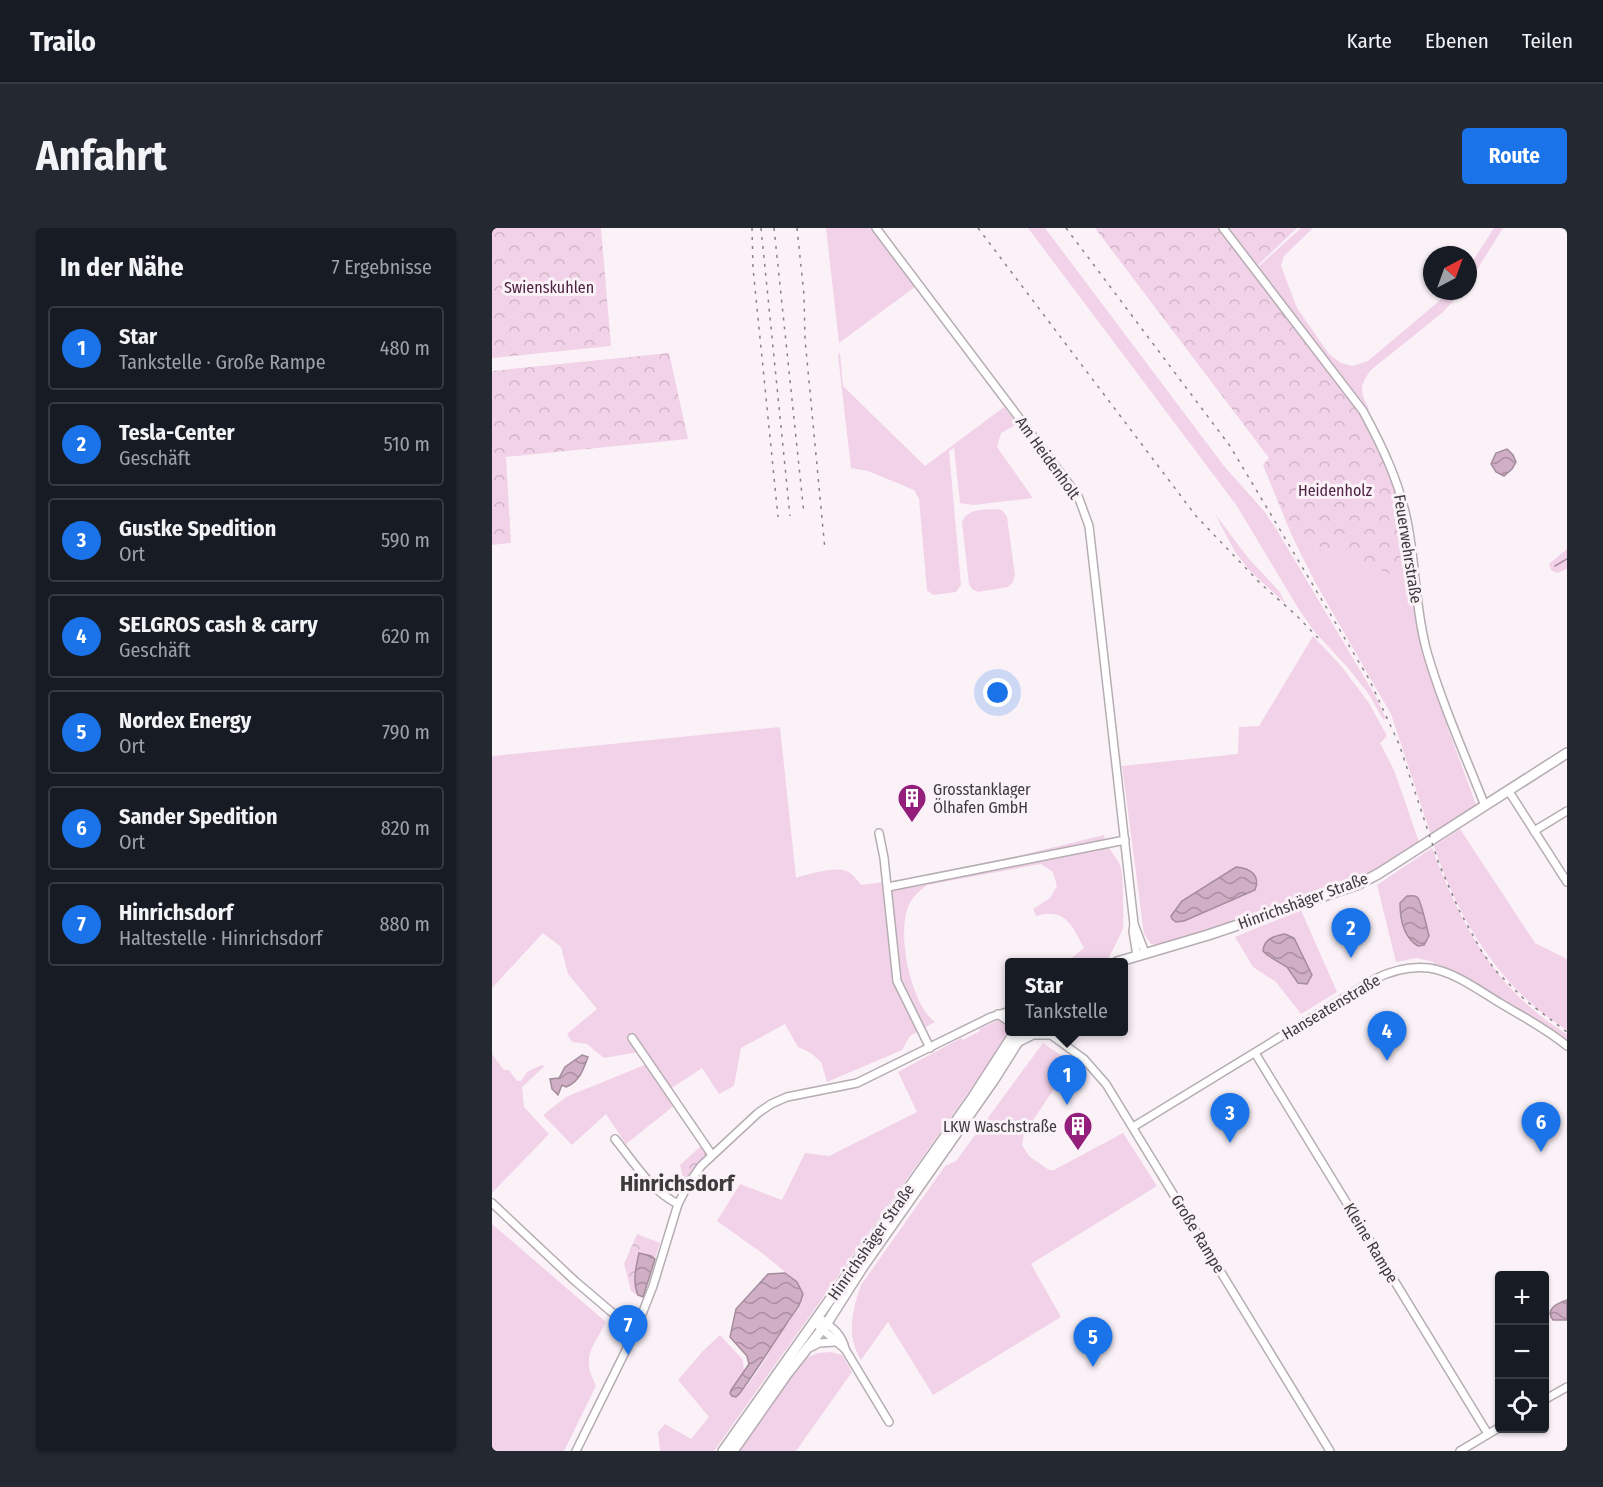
<!DOCTYPE html>
<html lang="de">
<head>
<meta charset="utf-8">
<style>
	body { margin:0; font-family:"Fira Sans Condensed",sans-serif; background:#242831; color:#f1f3f6 }
	.controls { position:absolute; right:18px; bottom:18px; display:grid; overflow:hidden; border-radius:6px; box-shadow:0 2px 4px #0004 }
	.controls button { width:54px; height:54px; display:grid; place-items:center; padding:0; border:0; border-bottom:2px solid #363941; background:#171b24; color:#f1f3f6; font:30px sans-serif }
	.compass { position:absolute; left:931px; top:18px; width:54px; height:54px; border-radius:50%; background:#171b24; box-shadow:0 2px 4px #0004; rotate:41deg }
	.you { position:absolute; left:506px; top:465px; width:21px; height:21px; margin:-15px; border:4px solid #fff; border-radius:50%; background:#1a73e8; box-shadow:0 0 0 9px #1a73e833 }
	.badge { display:grid; place-items:center; width:39px; height:39px; border-radius:50%; background:#1a73e8; color:#fff; font-size:20px; font-weight:700 }
	.pin { position:absolute; translate:-50% -50px; filter:drop-shadow(0 2px 3px #0008) }
	.pin::after { content:''; position:absolute; top:32px; width:21px; height:18px; background:inherit; clip-path:polygon(0 0,100% 0,50% 100%) }
	.popup { position:absolute; left:513px; top:730px; width:123px; height:78px; box-sizing:border-box; display:grid; place-content:center; border-radius:6px; background:#171b24; filter:drop-shadow(0 2px 4px #0005); font-size:20px; white-space:nowrap; color:#9ea1a6 }
	.popup b { font-size:22px; color:#f1f3f6 }
	.popup::after { content:''; position:absolute; left:50%; top:100%; margin-left:-12px; border:12px solid transparent; border-top-color:#171b24 }
	.list { margin:0; padding:0; list-style:none }
	h2 { display:flex; justify-content:space-between; align-items:center; height:78px; margin:0; padding:0 24px; font-size:26px }
	h2 small { font-size:20px; font-weight:400; color:#9ea1a6 }
	.list li { display:grid; grid-template-columns:39px 1fr auto; gap:18px; align-items:center; box-sizing:border-box; height:84px; margin:0 12px 12px; padding:0 12px; border:2px solid #363941; border-radius:6px }
	.list b { display:block; font-size:22px; white-space:nowrap }
	.list p { margin:0; font-size:20px; white-space:nowrap; color:#9ea1a6 }
	.list em { font-size:20px; font-style:normal; color:#9ea1a6 }
	.icon { flex:none; width:33px; height:33px; fill:none; stroke:currentColor; stroke-width:2; stroke-linecap:round; stroke-linejoin:round }
	.map { position:relative; flex:none; width:1075px; height:1223px; overflow:hidden; border-radius:6px }
	header { display:flex; align-items:center; gap:36px; box-sizing:border-box; height:84px; padding:0 30px; background:#171b24; border-bottom:2px solid #363941 }
	header strong { font-size:28px }
	nav { display:flex; gap:33px; margin-inline-start:auto; font-size:21px }
	.intro { display:flex; align-items:center; justify-content:space-between; box-sizing:border-box; height:144px; padding:0 36px }
	h1 { margin:0; font-size:42px }
	.button { padding:15px 27px; border-radius:6px; background:#1a73e8; color:#fff; font-size:21px; font-weight:700 }
	main { display:flex; gap:36px; padding:0 36px }
	aside { flex:1; background:#171b24; border-radius:6px; box-shadow:0 2px 4px #0004 }
	.map>svg:first-child { display:block }
</style>
</head>
<body>
<header>
<strong>Trailo</strong>
<nav><a>Karte</a><a>Ebenen</a><a>Teilen</a></nav>
</header>
<div class="intro"><h1>Anfahrt</h1><a class="button">Route</a></div>
<main>
<aside>
<h2>In der Nähe<small>7 Ergebnisse</small></h2>
<ul class="list">
<li><span class="badge">1</span><div><b>Star</b><p>Tankstelle · Große Rampe</p></div><em>480 m</em></li>
<li><span class="badge">2</span><div><b>Tesla-Center</b><p>Geschäft</p></div><em>510 m</em></li>
<li><span class="badge">3</span><div><b>Gustke Spedition</b><p>Ort</p></div><em>590 m</em></li>
<li><span class="badge">4</span><div><b>SELGROS cash &amp; carry</b><p>Geschäft</p></div><em>620 m</em></li>
<li><span class="badge">5</span><div><b>Nordex Energy</b><p>Ort</p></div><em>790 m</em></li>
<li><span class="badge">6</span><div><b>Sander Spedition</b><p>Ort</p></div><em>820 m</em></li>
<li><span class="badge">7</span><div><b>Hinrichsdorf</b><p>Haltestelle · Hinrichsdorf</p></div><em>880 m</em></li>
</ul>
</aside>
<div class="map">
<svg width="1075" height="1223" viewBox="0 0 1075 1223">
	<defs>
		<pattern id="forest-crowns" width="20" height="18" patternUnits="userSpaceOnUse" patternTransform="scale(1.5)"><rect width="20" height="18" fill="#f2d2e8"/><path d="M2 6a3 3 0 1 1 6 0M12 15a3 3 0 1 1 6 0" fill="none" stroke="#d1b5c8"/></pattern>
		<pattern id="water-waves" width="16" height="10" patternUnits="userSpaceOnUse" patternTransform="scale(1.5)"><rect width="16" height="10" fill="#d0aec5"/><path d="M0 5q4-4 8 0t8 0" fill="none" stroke="#aa8fa1"/></pattern>
	</defs>
	<rect width="100%" height="100%" fill="#fbf2f8"/>
	<g fill="#f2d2e8" fill-rule="evenodd">
		<path d="M334,0H378L423,59L347,115Z"/>
		<path d="M536,0H553L732,238L772,283L786,304L884,469L894,491H891L876,465L856,440L822,403L806,380L745,278Z"/>
		<path d="M809,0H821L792,28L789,38L805,80L837,126L849,135L861,138L876,133L959,63H971L950,85L879,142C867,158 868,164 877,181L873,183L765,40Z"/>
		<path d="M1002,0H1011L976,56V40Z"/>
		<path d="M348,125L351,158L433,238L512,179L525,196L509,205L505,219L541,270L481,277L468,275L462,220L457,223L469,357L464,364L441,367L435,362L427,271L422,262L376,243L359,240L346,127Z"/>
		<path d="M505,281L510,282L515,289L523,347L521,354L516,359L486,364L480,361L477,356L470,294C476,280 491,282 505,281Z"/>
		<path d="M723,286L757,331L787,363L794,376L758,343L743,324Z"/>
		<path d="M800,308L920,355C927,432 958,504 984,577L939,607L899,486L823,354Z"/>
		<path d="M1075,321V341L1065,345L1059,342L1057,336Z"/>
		<path d="M821,408L850,439L877,475L895,508L888,515L902,542L927,614L864,654L668,718L659,716L652,706L630,538L746,526L747,499L767,498Z"/>
		<path d="M288,499L304,650C315,646 340,640 351,642C359,643 365,652 369,657C452,647 531,627 612,607C615,623 626,628 629,640C631,645 632,695 631,700C630,704 618,728 617,729C605,736 589,734 575,734L592,720C580,697 573,679 544,688L541,681L558,670L565,658L561,644L549,636L435,657C426,664 419,670 415,682C406,711 419,776 443,794L418,808L410,822L335,854L329,834L319,825L306,819L293,796L249,820L242,858L227,866L210,840L177,862L183,877L134,916L114,886L80,917L51,887L74,869L155,836L147,824L112,830L95,816L80,814L75,806L105,781L76,746L69,719L51,705L0,760V528Z"/>
		<path d="M968,601L1043,715L1075,731V802C1008,761 966,691 942,618Z"/>
		<path d="M940,620C968,695 1004,764 1075,806V812L1042,790L973,749L942,737L941,734L925,730L904,734L885,657Z"/>
		<path d="M809,682L845,764L809,786L784,754L761,739L743,709ZM796,707L819,752L811,756L803,751L800,745L772,718L782,709Z"/>
		<path d="M506,792L516,797L517,807L222,1223H168L166,1204L173,1196L199,1211L217,1189L186,1152L210,1124L228,1107L251,1132L252,1144L239,1162L244,1169C269,1148 283,1106 307,1081L305,1054L274,1028L225,993L248,956L290,972L313,925L337,928L425,884L406,844L469,810L471,812L488,803L487,801Z"/>
		<path d="M551,815L582,836L569,850L532,906L530,917L537,928L557,942H562L631,905L665,958L539,1036L569,1089L441,1167L396,1094L369,1132C354,1108 360,1083 369,1057L453,938L464,933Z"/>
		<path d="M0,826L12,842H17L25,853H29L35,844L49,837L53,838L30,859L32,879L57,906L0,965Z"/>
		<path d="M0,996L114,1094C100,1121 89,1128 104,1158L72,1223H0Z"/>
		<path d="M339,1124L350,1127L360,1144L304,1223H246L312,1131L326,1125Z"/>
	</g>
	<g fill="url(#forest-crowns)">
		<path d="M0,0H109L119,118L0,130Z"/>
		<path d="M603,0H805L761,42L868,184L883,211L902,254L913,293L920,355L800,308L771,237L777,230Z"/>
		<path d="M177,125L196,211L14,229L19,315L0,317V143Z"/>
		<path d="M210,917L216,927L194,953L191,950L188,937Z"/>
		<path d="M145,1006L168,1015L151,1069L146,1068L139,1063L132,1036Z"/>
	</g>
	<g fill="url(#water-waves)" stroke="#a48c9c" stroke-width="1.5">
		<path d="M1015,221L1021,227L1024,234L1020,241L1012,248L1004,244L999,236L1004,225Z"/>
		<path d="M744,639C758,640 769,647 763,662L692,693L684,694L680,691L679,688L690,673Z"/>
		<path d="M915,668C918,668 922,667 925,669C929,671 935,701 937,708L932,717L926,718C911,709 908,691 908,675Z"/>
		<path d="M793,706L802,710L820,747L815,756L806,755L795,739L775,727L771,723C772,710 783,708 793,706Z"/>
		<path d="M90,827L96,829C91,842 88,853 74,859L70,857L66,867L60,861L58,851L67,850L73,839Z"/>
		<path d="M147,1025L159,1028L163,1031L151,1069L146,1067C140,1053 144,1039 147,1025Z"/>
		<path d="M293,1045L305,1054L311,1066C306,1084 302,1083 293,1098C278,1121 264,1143 248,1165L244,1169L240,1168L238,1165L239,1162L257,1136L255,1128L238,1109L244,1081L276,1046Z"/>
		<path d="M1075,1072V1092H1061C1052,1081 1066,1075 1075,1072Z"/>
	</g>
	<g fill="none" stroke-linecap="round" stroke-linejoin="round">
		<path stroke="#a48c9c" stroke-width="1.5" d="M1063,338L1075,331"/>
		<g stroke="#b6adb3" stroke-width="10">
			<g id="street">
				<path d="M384,0L586,268L597,298L642,696L641,703L645,728"/>
				<path d="M731,0L871,183C890,218 907,253 915,293C924,336 923,381 935,424C950,476 973,527 993,578"/>
				<path d="M1016,562L1075,654"/>
				<path d="M1042,603L1075,583"/>
				<path d="M387,605L392,630L405,753L438,820"/>
				<path d="M396,659L633,612"/>
				<path d="M642,696L653,725"/>
				<path d="M506,786L518,794"/>
				<path d="M555,804L592,831L614,856L838,1223"/>
				<path d="M140,810L220,927"/>
				<path d="M527,814L541,807H560"/>
				<path d="M763,825L996,1206"/>
				<path d="M641,899L883,751C901,742 917,738 937,740C963,744 986,762 1008,775C1031,789 1055,801 1075,818"/>
				<path d="M123,911C142,934 158,962 186,976"/>
				<path d="M0,975L83,1053L143,1104"/>
				<path d="M326,1089C338,1098 350,1105 353,1121L397,1194"/>
				<path d="M322,1094L353,1121"/>
				<path d="M319,1119L327,1115L343,1114"/>
				<path d="M1052,1172L1075,1159"/>
				<path d="M84,1223L143,1104L161,1058L186,976L197,955L209,938L266,885L279,876L295,869L365,855L499,789L518,783"/>
				<path d="M968,1223L1008,1199"/>
			</g>
		</g>
		<g stroke="#b6adb3" stroke-width="12">
			<g id="secondary">
				<path d="M625,734L716,707L867,656L886,646L1075,525"/>
				<path d="M231,1223L481,869L523,804"/>
				<path d="M241,1223L295,1146L335,1095L370,1040L501,853L532,804"/>
			</g>
		</g>
		<use href="#street" stroke="#fff" stroke-width="7"/>
		<use href="#secondary" stroke="#fff" stroke-width="9"/>
		<g stroke="#888387" stroke-width="1.5" stroke-dasharray="3 6" stroke-linecap="butt">
			<path d="M260,0L261,40L286,289"/>
			<path d="M269,0L298,288"/>
			<path d="M282,0L312,286"/>
			<path d="M305,0L312,67L313,111L333,322"/>
			<path d="M486,0L704,288L769,356L805,388L828,412"/>
			<path d="M574,0L738,218L877,451L907,516L947,636L967,682L990,724L1004,743L1033,772L1075,804"/>
		</g>
	</g>
	<defs>
		<g id="building-pin" transform="scale(1.5)"><path d="M0 17L-7.5 6A9.5 9.5 0 1 1 7.5 6Z" fill="#931e7c" stroke="#fbf2f8"/><path d="M-4-6H4V6H1V3H-1V6H-4ZM-2.5-4.3h1.7v1.8h-1.7ZM.8-4.3h1.7v1.8H.8ZM-2.5-1h1.7V.8h-1.7ZM.8-1h1.7V.8H.8Z" fill="#fff"/></g>
	</defs>
	<g fill-rule="evenodd">
		<use href="#building-pin" x="420" y="570"/>
		<use href="#building-pin" x="586" y="898"/>
	</g>
	<g text-anchor="middle" dominant-baseline="central" stroke-width="6" stroke-linejoin="round" paint-order="stroke">
		<g font-size="16" fill="#4f2344" stroke="#fbf2f8">
			<text x="57" y="59">Swienskuhlen</text>
			<text x="843" y="262">Heidenholz</text>
		</g>
		<g font-size="16" fill="#3e3b3d" stroke="#fbf2f8">
			<text transform="translate(556 230) rotate(54)">Am Heidenholt</text>
			<text transform="translate(916 321) rotate(81)">Feuerwehrstraße</text>
			<text transform="translate(811 673) rotate(-20)">Hinrichshäger Straße</text>
			<text transform="translate(839 779) rotate(-31)">Hanseatenstraße</text>
			<text transform="translate(706 1006) rotate(59)">Große Rampe</text>
			<text transform="translate(379 1014) rotate(-55)">Hinrichshäger Straße</text>
			<text transform="translate(879 1015) rotate(59)">Kleine Rampe</text>
		</g>
		<g font-size="16" fill="#3e3b3d" stroke="#fbf2f8" text-anchor="start">
			<text x="441" y="561">Grosstanklager<tspan x="441" dy="18">Ölhafen GmbH</tspan></text>
			<text x="565" y="898" text-anchor="end">LKW Waschstraße</text>
		</g>
		<g font-size="22" font-weight="bold" fill="#3e3b3d" stroke="#fbf2f8">
			<text x="185" y="955">Hinrichsdorf</text>
		</g>
	</g>
</svg>
<div class="controls">
<button>+</button>
<button>−</button>
<button><svg class="icon" aria-label="locate" viewBox="0 0 24 24"><circle cx="12" cy="12" r="6"/><path d="M12 2v4M12 18v4M2 12h4M18 12h4"/></svg></button>
</div>
<svg class="compass" viewBox="-18 -18 36 36"><path d="M0-13l5 13h-10z" fill="#e53935"/><path d="M0 13l5-13h-10z" fill="#9ea1a6"/></svg>
<div class="you"></div>
<div class="pin badge" style="left:575px;top:877px">1</div>
<div class="popup"><b>Star</b>Tankstelle</div>
<div class="pin badge" style="left:859px;top:730px">2</div>
<div class="pin badge" style="left:738px;top:915px">3</div>
<div class="pin badge" style="left:895px;top:833px">4</div>
<div class="pin badge" style="left:601px;top:1139px">5</div>
<div class="pin badge" style="left:1049px;top:924px">6</div>
<div class="pin badge" style="left:136px;top:1127px">7</div>
</div>
</main>
</body>
</html>
